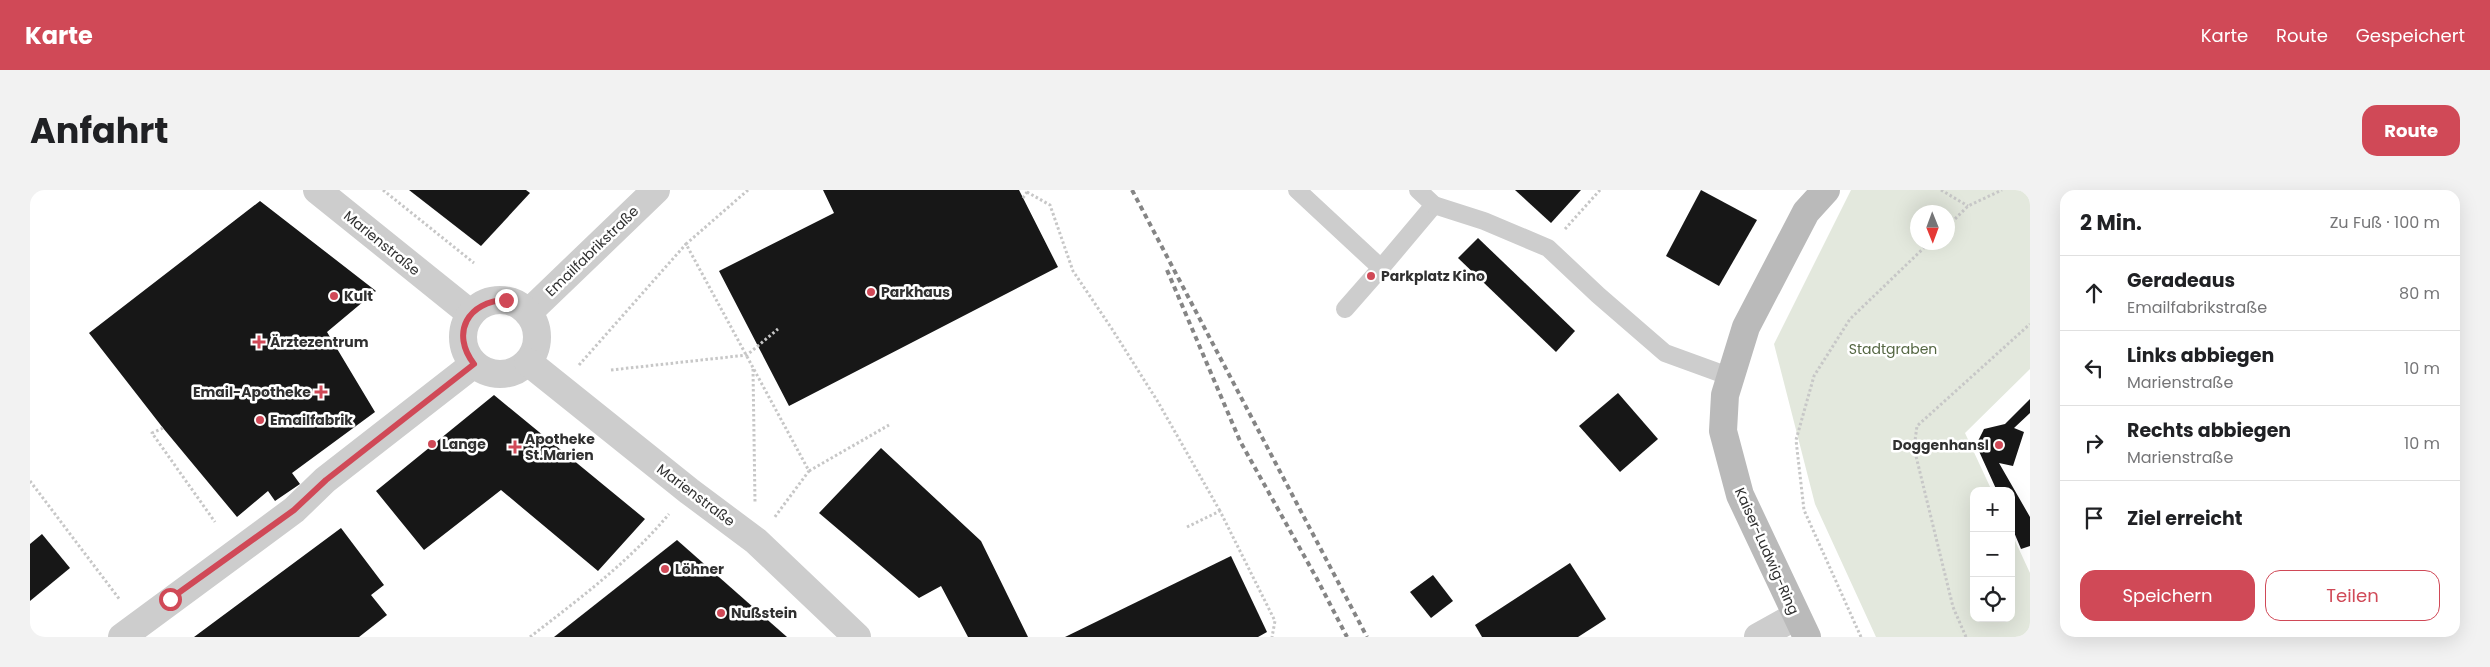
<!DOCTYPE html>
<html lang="de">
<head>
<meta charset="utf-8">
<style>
	body { margin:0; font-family:Poppins,sans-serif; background:#f2f2f2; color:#202124 }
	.controls { position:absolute; right:15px; bottom:15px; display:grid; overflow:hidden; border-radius:10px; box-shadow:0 5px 20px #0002 }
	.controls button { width:45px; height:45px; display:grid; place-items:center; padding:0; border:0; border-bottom:1px solid #e0e0e0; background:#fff; color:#202124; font:25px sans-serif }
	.compass { position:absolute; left:1880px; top:15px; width:45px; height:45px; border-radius:50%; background:#fff; box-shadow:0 5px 20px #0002; rotate:179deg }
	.stop { position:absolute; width:15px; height:15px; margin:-11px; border:4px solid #d04957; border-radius:50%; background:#fff }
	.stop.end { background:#d04957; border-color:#fff; box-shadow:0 1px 5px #0008 }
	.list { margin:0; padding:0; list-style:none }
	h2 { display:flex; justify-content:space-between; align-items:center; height:65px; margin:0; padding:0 20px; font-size:21px }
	h2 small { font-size:16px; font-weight:400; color:#757577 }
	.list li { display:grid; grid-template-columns:32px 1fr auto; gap:15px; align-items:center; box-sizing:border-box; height:75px; padding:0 20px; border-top:1px solid #e0e0e0 }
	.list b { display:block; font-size:19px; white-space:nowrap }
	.list p { margin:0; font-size:16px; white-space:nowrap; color:#757577 }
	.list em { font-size:16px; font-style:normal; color:#757577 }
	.actions { display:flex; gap:10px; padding:15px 20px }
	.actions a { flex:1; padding:11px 0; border:1px solid #d04957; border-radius:15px; text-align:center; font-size:18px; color:#d04957 }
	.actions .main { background:#d04957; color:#fff }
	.icon { flex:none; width:28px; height:28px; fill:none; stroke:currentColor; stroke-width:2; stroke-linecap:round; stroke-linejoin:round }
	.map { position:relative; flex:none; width:2000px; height:447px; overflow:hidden; border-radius:15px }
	header { display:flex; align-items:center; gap:30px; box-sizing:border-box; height:70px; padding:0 25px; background:#d04957; color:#fff }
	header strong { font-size:24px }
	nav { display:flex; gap:28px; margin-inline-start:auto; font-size:18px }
	.intro { display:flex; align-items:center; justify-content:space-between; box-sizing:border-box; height:120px; padding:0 30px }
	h1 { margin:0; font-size:35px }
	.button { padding:12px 22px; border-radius:15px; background:#d04957; color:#fff; font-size:18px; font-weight:700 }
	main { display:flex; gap:30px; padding:0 30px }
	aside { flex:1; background:#fff; border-radius:15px; box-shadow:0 5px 20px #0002 }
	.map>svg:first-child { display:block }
</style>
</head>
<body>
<header>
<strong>Karte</strong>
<nav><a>Karte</a><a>Route</a><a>Gespeichert</a></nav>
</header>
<div class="intro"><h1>Anfahrt</h1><a class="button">Route</a></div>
<main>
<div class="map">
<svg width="2000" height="447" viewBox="0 0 2000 447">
	<rect width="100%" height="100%" fill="#fff"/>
	<path fill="#e3e8dd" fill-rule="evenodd" d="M1821,0H2000V179L1935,243L1962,301H1944V428H1981V342L2000,383V447H1846L1785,314L1744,154ZM1888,22H1918V52H1888Z"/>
	<g fill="#171717">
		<path d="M379,0H496L500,3L451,56Z"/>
		<path d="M793,0H989L1028,77L759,216L689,81L804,23Z"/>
		<path d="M1485,0H1551L1521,33Z"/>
		<path d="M1671,0L1727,30L1689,96L1636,66Z"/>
		<path d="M230,11L346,101L297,142L345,222L262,283L270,294L245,311L238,301L207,327L133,238L59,143Z"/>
		<path d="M1448,48L1545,141L1526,162L1428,68Z"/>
		<path d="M1588,203L1628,249L1590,282L1549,236Z"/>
		<path d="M464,205L615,329L568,381L471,300L394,360L346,301Z"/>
		<path d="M2000,209V223L1984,238L1994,242L1983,276L1969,273L2000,327V356L1991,359L1981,335V301H1967L1948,259V251L1954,239L1975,234Z"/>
		<path d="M851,258L951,351L998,447H938L911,396L889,408L789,323Z"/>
		<path d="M311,338L354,395L341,405L357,425L329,447H164Z"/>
		<path d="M12,344L40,378L0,411V354Z"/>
		<path d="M647,350L757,447H524Z"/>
		<path d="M1201,366L1237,442L1228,447H1035Z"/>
		<path d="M1540,373L1576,429L1548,447H1452L1445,435Z"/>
		<path d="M1403,385L1423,411L1401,428L1380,402Z"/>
	</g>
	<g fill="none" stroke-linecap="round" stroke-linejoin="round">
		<g stroke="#c7c7c7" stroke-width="3" stroke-dasharray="2.5 2.5" stroke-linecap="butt">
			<path d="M353,0L444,73"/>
			<path d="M718,0L656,54L779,281L744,328"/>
			<path d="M1911,0L1938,16"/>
			<path d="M997,2L1020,15L1043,81L1082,139L1128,212L1190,321"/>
			<path d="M993,8L997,2L996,0"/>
			<path d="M1918,36L1938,16L1972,0"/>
			<path d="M1535,39L1570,0"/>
			<path d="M549,175L656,54"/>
			<path d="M723,179L725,313"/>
			<path d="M581,180L717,165L748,139"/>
			<path d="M133,238L122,243L185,332"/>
			<path d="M779,281L859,235"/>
			<path d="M0,291L90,410"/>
			<path d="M1157,337L1190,321L1245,431L1242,447"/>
			<path d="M500,447C549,409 599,372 639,324"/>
			<path d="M1831,447L1774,320L1766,250L1784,186L1820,129L1900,52"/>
			<path d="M1936,447L1923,417L1884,258L1887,236L2000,134"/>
		</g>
		<g stroke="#cdcdcd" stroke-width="18">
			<path d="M1267,0L1351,78L1404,15"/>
			<path d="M1388,0L1404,15L1454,31L1518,58L1568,105L1635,163L1701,187"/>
			<path d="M1315,119L1351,78"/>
		</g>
		<g stroke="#cdcdcd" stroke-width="28">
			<path d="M498,123L626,0"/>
			<path d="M92,447L264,320L295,290L444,174"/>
			<path d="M1728,447L1766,426"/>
		</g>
		<g stroke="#cdcdcd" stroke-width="28">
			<path d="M287,0L441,124"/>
			<circle cx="470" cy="147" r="37"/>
			<path d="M498,172L659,301L726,351L827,447"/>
		</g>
		<path stroke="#bababa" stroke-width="28" d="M1777,447L1710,305L1693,241L1695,205L1716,137L1776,22L1796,0"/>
		<g stroke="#858585" stroke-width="4" stroke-dasharray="5 4" stroke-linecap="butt">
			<path d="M1102,0L1337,447"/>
			<path d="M1137,80L1210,251L1287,389L1317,447"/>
		</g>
	</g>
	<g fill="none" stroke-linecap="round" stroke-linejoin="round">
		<path stroke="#d04957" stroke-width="6" d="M140,409L264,320L296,290L444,174C420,143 438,111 476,110"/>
	</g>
	<g fill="#d04957" stroke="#fff" stroke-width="2">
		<circle cx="1341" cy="86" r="5"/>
		<circle cx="841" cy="102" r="5"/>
		<circle cx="304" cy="106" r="5"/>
		<path d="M226.5 144.5h5v5h5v5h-5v5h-5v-5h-5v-5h5z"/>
		<path d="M288.5 194.5h5v5h5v5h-5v5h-5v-5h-5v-5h5z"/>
		<circle cx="230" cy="230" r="5"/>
		<circle cx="402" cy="254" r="5"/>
		<circle cx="1969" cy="255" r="5"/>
		<path d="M482.5 249.5h5v5h5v5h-5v5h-5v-5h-5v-5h5z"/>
		<circle cx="635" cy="379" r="5"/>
		<circle cx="691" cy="423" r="5"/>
	</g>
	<g text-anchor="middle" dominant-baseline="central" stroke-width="5" stroke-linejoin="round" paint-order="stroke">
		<g font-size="14" fill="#303030" stroke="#fff">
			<text transform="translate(352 53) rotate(39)">Marienstraße</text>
			<text transform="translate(562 61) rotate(-44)">Emailfabrikstraße</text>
			<text transform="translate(666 305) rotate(37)">Marienstraße</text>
			<text transform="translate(1737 361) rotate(66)">Kaiser-Ludwig-Ring</text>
		</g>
		<g font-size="14" font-weight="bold" fill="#303030" stroke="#fff" text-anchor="start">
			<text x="1351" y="86">Parkplatz Kino</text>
			<text x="851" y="102">Parkhaus</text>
			<text x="314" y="106">Kult</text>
			<text x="240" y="152">Ärztezentrum</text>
			<text x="281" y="202" text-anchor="end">Email-Apotheke</text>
			<text x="240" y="230">Emailfabrik</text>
			<text x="495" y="249">Apotheke<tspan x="495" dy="16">St.Marien</tspan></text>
			<text x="412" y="254">Lange</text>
			<text x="1959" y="255" text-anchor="end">Doggenhansl</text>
			<text x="645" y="379">Löhner</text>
			<text x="701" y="423">Nußstein</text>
		</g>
		<g font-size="14" fill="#556743" stroke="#fff">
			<text x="1863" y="159">Stadtgraben</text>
		</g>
	</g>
</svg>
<div class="controls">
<button>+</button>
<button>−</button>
<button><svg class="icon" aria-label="locate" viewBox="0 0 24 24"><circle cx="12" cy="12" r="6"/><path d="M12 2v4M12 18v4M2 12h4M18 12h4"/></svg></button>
</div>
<svg class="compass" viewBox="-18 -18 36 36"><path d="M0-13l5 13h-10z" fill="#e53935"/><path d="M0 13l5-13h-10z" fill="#757577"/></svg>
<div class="stop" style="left:140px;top:409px"></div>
<div class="stop end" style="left:476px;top:110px"></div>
</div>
<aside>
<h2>2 Min.<small>Zu Fuß · 100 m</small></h2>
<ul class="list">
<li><svg class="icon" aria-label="ahead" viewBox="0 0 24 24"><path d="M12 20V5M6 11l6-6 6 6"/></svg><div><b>Geradeaus</b><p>Emailfabrikstraße</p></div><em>80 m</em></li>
<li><svg class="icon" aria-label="left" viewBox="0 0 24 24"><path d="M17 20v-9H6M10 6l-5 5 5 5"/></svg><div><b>Links abbiegen</b><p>Marienstraße</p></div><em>10 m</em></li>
<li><svg class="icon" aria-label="right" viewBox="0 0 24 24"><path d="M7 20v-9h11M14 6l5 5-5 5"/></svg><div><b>Rechts abbiegen</b><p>Marienstraße</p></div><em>10 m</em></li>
<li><svg class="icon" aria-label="arrive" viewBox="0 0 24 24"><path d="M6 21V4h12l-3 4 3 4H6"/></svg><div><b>Ziel erreicht</b></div></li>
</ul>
<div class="actions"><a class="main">Speichern</a><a>Teilen</a></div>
</aside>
</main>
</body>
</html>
